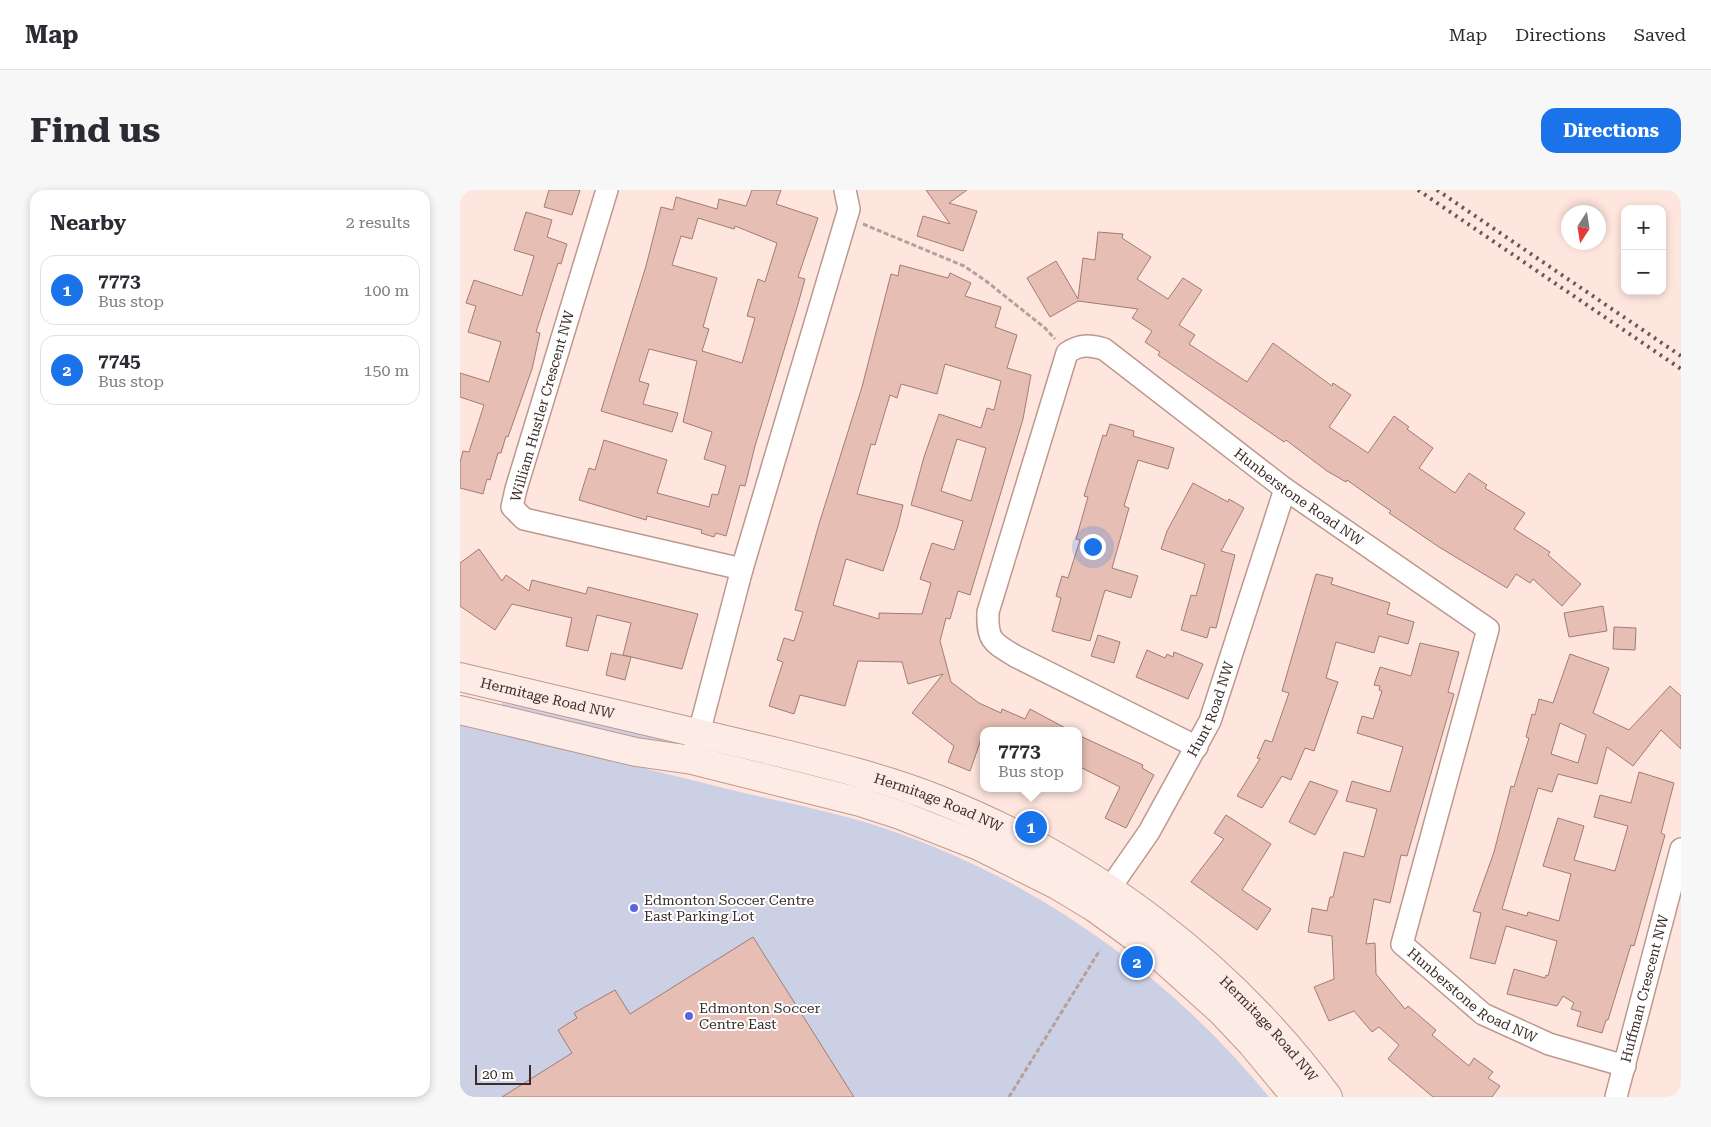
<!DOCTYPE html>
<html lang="en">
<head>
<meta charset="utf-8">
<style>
	body { margin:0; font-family:"Roboto Serif",serif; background:#f7f7f7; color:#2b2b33 }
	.controls { position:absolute; right:15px; top:15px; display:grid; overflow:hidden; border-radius:10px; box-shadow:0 2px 8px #0003 }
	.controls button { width:45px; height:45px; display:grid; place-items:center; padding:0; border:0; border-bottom:1px solid #e1e1e2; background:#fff; color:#2b2b33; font:25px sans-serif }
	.compass { position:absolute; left:1101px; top:15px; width:45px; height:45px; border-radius:50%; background:#fff; box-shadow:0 2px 8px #0003; rotate:192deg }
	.scale { position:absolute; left:15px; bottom:12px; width:56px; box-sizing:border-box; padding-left:5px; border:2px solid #3c2c28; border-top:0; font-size:14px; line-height:18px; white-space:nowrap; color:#3c2c28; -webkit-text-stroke:4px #fff; paint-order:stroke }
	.you { position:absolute; left:632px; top:356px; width:18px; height:18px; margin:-12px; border:4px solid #fff; border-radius:50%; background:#1a73e8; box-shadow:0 0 0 8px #1a73e833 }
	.badge { display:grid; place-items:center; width:32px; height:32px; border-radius:50%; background:#1a73e8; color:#fff; font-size:16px; font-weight:700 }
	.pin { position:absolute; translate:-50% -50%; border:2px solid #fff; box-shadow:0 1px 5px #0006 }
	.popup { position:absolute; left:520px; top:537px; width:102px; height:65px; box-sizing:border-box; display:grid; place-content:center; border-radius:10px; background:#fff; filter:drop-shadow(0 1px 4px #0005); font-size:16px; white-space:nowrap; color:#7c7c81 }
	.popup b { font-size:19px; color:#2b2b33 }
	.popup::after { content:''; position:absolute; left:50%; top:100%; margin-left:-10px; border:10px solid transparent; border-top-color:#fff }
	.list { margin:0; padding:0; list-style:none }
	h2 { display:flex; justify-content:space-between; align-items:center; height:65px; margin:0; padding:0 20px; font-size:21px }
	h2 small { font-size:16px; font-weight:400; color:#7c7c81 }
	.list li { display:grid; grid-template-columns:32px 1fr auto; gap:15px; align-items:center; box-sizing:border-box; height:70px; margin:0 10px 10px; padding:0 10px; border:1px solid #e1e1e2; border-radius:15px }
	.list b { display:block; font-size:19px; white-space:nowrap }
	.list p { margin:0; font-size:16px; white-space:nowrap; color:#7c7c81 }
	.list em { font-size:16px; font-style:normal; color:#7c7c81 }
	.map { position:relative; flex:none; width:1221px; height:907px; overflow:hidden; border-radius:15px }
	header { display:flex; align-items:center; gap:30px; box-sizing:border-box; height:70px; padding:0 25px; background:#fff; border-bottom:1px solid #e1e1e2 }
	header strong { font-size:24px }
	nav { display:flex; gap:28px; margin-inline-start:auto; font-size:18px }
	.intro { display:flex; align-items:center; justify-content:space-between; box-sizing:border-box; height:120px; padding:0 30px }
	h1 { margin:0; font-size:35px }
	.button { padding:12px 22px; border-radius:15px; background:#1a73e8; color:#fff; font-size:18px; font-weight:700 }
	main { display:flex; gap:30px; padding:0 30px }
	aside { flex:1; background:#fff; border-radius:15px; box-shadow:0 2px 8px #0003 }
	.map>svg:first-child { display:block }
</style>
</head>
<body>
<header>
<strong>Map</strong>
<nav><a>Map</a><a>Directions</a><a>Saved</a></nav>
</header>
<div class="intro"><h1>Find us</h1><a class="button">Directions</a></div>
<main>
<aside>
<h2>Nearby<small>2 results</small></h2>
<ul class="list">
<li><span class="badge">1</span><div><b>7773</b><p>Bus stop</p></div><em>100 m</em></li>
<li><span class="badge">2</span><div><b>7745</b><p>Bus stop</p></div><em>150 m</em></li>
</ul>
</aside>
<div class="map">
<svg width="1221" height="907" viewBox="0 0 1221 907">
	<rect width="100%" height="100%" fill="#fee5de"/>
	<g fill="#cbd0e5">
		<path d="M42,513L95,521L204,546L202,554L42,520Z"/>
		<path d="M0,533C92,556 184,578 276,601C322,612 370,621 414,635C570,685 706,781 809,907H0Z"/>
	</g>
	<g fill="#e7beb3" stroke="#a17c72" fill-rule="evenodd">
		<path d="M89,0H120L112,25L84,17Z"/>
		<path d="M292,0H321L316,14L358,28L338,87L345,89L338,114L295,256L285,296L280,295L266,346L256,343L254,347L241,343L242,340L187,326L186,330L119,310L129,278L135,280L144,250L207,270L197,303L249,317L252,304L258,305L266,276L244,269L252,242L223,232L237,171L189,159L179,191L189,194L183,214L218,223L212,242L141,221L186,76L201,17L213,20L216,7L257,19L259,9L286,16ZM238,28L274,39L275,36L317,53L305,92L298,89L287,126L295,128L282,173L242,161L249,139L243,137L257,88L212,75L221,46L232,49Z"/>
		<path d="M466,0H507L489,13L517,21L503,61L457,46L463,26L490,34Z"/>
		<path d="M66,22L92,30L87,47L107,54L101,74L98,73L76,142L80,143L72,179L48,247L46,246L41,263H38L30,290L27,289L23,304L0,298V273L3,261L9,262L24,215L0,207V183L29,192L41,152L8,142L16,116L6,113L14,90L62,106L74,66L54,60Z"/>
		<path d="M638,42L663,44L662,48L691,67L677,89L708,109L723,88L742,100L719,135L735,145L729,154L787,192L813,153L872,196L873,193L891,205L869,237L908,263L934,226L949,237L947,239L973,258L959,278L995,303L1009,283L1027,295L1025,298L1065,323L1054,339L1090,362L1088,365L1121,394L1102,416L1073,389L1070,393L1056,384L1047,398L979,357L929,323L931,321L915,310L887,290L886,292L867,281L826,250L824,252L698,165L700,162L685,152L692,141L672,128L678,119L618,111L590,127L567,88L596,71L618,109L623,68L635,70Z"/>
		<path d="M440,75L488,88L490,83L511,93L505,106L541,117L535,137L557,145L547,178L571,185L563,229L510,405L498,401L490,429L486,428L480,451L491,492L519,513L541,523L542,519L565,529L570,519L611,541H524L510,581L488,572L494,556L452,523L483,484L448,494L442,472L398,471L385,516L340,505L334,524L309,516L323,472L317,470L324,448L334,451L343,422L335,420L359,334L402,197L431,84L438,86ZM485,174L541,191L534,220L527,218L521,238L479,224L464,267L451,315L503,331L494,360L472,353L460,389L471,393L462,424L419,423V429L373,415L386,369L423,381L438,336L443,315L397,304L411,254L415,255L430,205L437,208L441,194L477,204ZM497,249L526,258L511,311L481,301Z"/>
		<path d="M650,234L674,241L673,246L714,258L708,279L678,270L664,316L669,318L652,378L678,386L671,408L645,400L630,451L592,441L601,408L596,406L602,386L608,388L620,350L616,349L628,307L624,306L643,245L646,246Z"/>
		<path d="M733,293L768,312L769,309L784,318L761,361L775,365L756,438L750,437L747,448L721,440L731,405L736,406L745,374L701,359L707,341Z"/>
		<path d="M19,359L42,391L46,385L69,401L72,390L126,404L128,397L238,424L222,479L163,465L171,433L137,425L128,461L106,456L112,428L52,414L35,440L0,416V373Z"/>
		<path d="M856,384L873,388L871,394L930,413L927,424L954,432L948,454L919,446L914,463L876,452L866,488L878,492L854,561L845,558L831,590L822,586L802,618L777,606L800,569L797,568L805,550L812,552L829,503L822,501Z"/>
		<path d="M1143,416L1147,441L1109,447L1104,423Z"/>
		<path d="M1154,437L1176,438L1175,460L1153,459Z"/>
		<path d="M638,445L660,452L654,473L631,466Z"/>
		<path d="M960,453L999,462L988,502L994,504L947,666L941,665L930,713L914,709L906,754L915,753L916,784L945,819L948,816L976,840L972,845L1009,876L1014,868L1033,882L1028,888L1040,896L1032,907H973L928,869L939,855L919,837L912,842L894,821L869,831L854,797L874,789L872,746L848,742L852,718L867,721L870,707H873L884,662L904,667L917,619L886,611L892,591L930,602L943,557L897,543L902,526L913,529L922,501L919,500L920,496L914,495L920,477L951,486Z"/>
		<path d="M687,460L705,468L707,464L713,467L714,462L743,474L728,509L676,487Z"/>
		<path d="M151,463L171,467L165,490L146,485Z"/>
		<path d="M1110,464L1149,478L1133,523L1169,540L1210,496L1221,506V559L1201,540L1173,576L1147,557L1137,594L1098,584L1092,602L1078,598L1042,719L1067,726L1068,722L1099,731L1111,684L1083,676L1098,628L1124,636L1114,670L1155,681L1168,636L1134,627L1140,605L1171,613L1179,582L1214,593L1201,643L1205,645L1174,756L1171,755L1148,830H1146L1142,843L1117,836L1121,822L1111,819L1114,813L1103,806L1097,816L1047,804L1054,779L1085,788L1086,785L1088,786L1097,751L1046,736L1035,774L1010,768L1021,723L1013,721L1034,662L1051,596L1054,597L1069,548L1066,547L1072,524L1075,525L1079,509L1093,513ZM1100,533L1126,545L1118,573L1091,564Z"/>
		<path d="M618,545L683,575L682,578L694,585L666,638L645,628L660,597L618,576Z"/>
		<path d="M850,591L878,601L855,645L829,632Z"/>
		<path d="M766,625L811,654L782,700L811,719L797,740L731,692L764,649L754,643Z"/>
		<path d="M293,747L394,907H42L112,863L98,840L117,828L114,823L155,800L170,824Z"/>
	</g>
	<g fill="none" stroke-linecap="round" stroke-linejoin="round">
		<g stroke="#be988d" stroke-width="24">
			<g id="street">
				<path d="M147,0L56,299L52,317L64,329L282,379"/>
				<path id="s1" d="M737,557L555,466C532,452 527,450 528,422L607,163C620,154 629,155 644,159L825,299L1028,439L942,754L1023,824L1089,854L1165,876"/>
				<path d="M235,558L282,379L389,19L385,0"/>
				<path id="s2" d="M641,711L689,642L750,531L825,299"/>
				<path id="s3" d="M1156,907L1221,659"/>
			</g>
		</g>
		<g stroke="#be988d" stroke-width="30">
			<g id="secondary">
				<path id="s4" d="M0,487C98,511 197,533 296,557C357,572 419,586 477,609C632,670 769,773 868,907"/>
				<path d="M0,520L176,562L232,570L400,612L440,625L519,656L597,695L635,718L693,760L761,821L792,854L836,907"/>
			</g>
		</g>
		<g stroke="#b6a09a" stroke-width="3" stroke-dasharray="5 2.5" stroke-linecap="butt">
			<path d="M403,34L504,76L526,91L585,138L595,149"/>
			<path d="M549,907L640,760"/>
		</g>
		<use href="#street" stroke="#fff" stroke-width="21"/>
		<use href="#secondary" stroke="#fdebe6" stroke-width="28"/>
		<g stroke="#6b5854" stroke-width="4" stroke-dasharray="2.5 5" stroke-linecap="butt">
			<path d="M958,0L1221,179"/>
			<path d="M977,0L1221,166"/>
		</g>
	</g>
	<g fill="#5a65dc" stroke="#fff" stroke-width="2">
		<circle cx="174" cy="718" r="5"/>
		<circle cx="229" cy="826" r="5"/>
	</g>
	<g text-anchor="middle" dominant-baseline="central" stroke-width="4" stroke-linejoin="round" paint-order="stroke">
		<g font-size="14" fill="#3c2c28" stroke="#fff">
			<text transform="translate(82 216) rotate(-74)">William Hustler Crescent NW</text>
			<text stroke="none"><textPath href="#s1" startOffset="814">Hunberstone Road NW</textPath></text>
			<text stroke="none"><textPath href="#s4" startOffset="90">Hermitage Road NW</textPath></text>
			<text stroke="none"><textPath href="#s2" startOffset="222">Hunt Road NW</textPath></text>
			<text stroke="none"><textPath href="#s4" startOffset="495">Hermitage Road NW</textPath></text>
			<text stroke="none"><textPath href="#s3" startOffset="112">Huffman Crescent NW</textPath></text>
			<text stroke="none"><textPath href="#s1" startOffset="1459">Hunberstone Road NW</textPath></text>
			<text stroke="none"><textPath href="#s4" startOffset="900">Hermitage Road NW</textPath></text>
		</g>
		<g font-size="14" fill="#3c2c28" stroke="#fff" text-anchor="start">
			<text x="184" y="710">Edmonton Soccer Centre<tspan x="184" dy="16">East Parking Lot</tspan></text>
			<text x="239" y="818">Edmonton Soccer<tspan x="239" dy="16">Centre East</tspan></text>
		</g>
	</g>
</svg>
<div class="controls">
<button>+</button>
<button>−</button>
</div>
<svg class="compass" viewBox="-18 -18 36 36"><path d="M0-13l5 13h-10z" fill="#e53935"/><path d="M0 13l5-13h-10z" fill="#7c7c81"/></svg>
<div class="scale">20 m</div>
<div class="you"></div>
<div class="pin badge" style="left:571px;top:637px">1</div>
<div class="popup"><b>7773</b>Bus stop</div>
<div class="pin badge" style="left:677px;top:772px">2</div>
</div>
</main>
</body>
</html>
